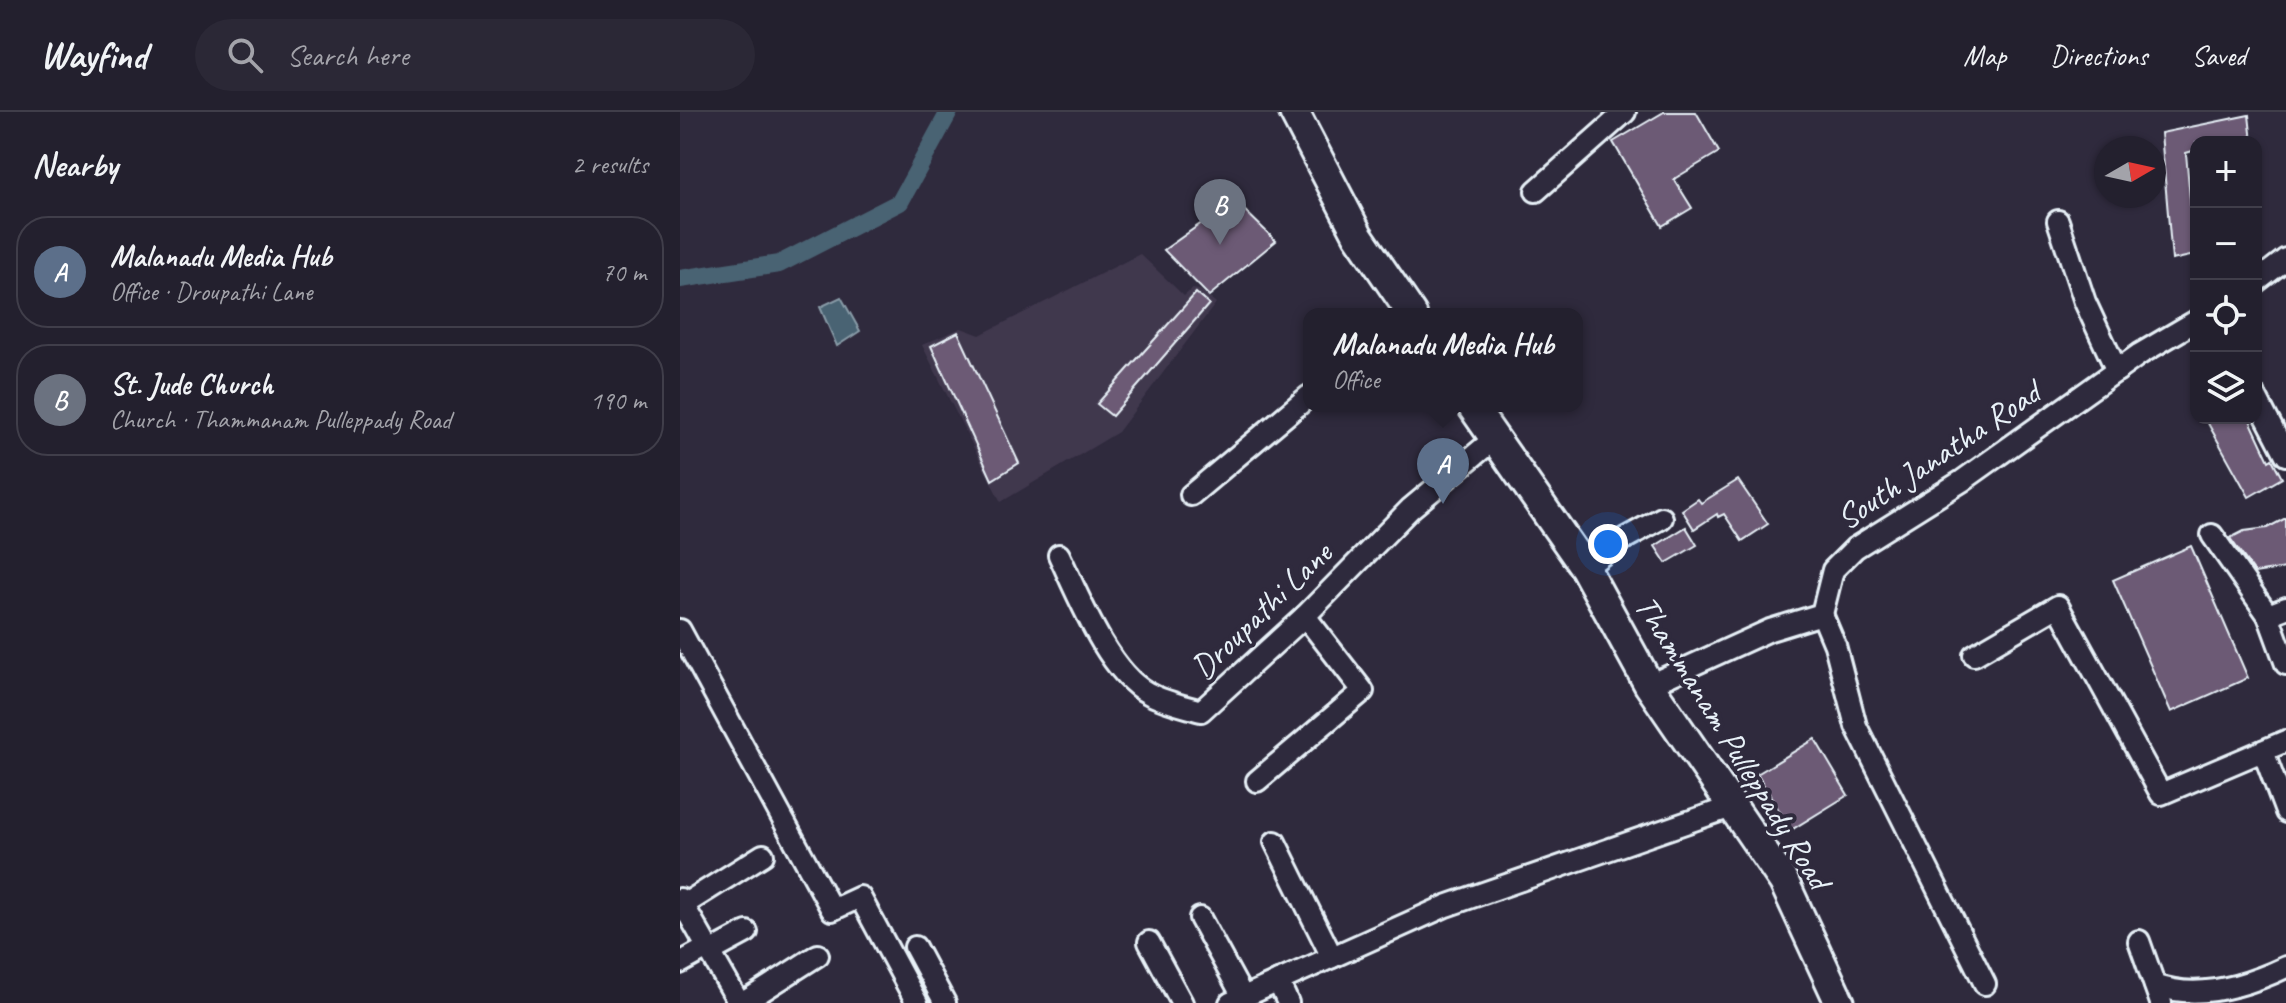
<!DOCTYPE html>
<html lang="en">
<head>
<meta charset="utf-8">
<style>
	body { margin:0; font-family:Caveat,sans-serif; background:#2b2836; color:#f1f3f6 }
	.controls { position:absolute; right:24px; top:24px; display:grid; overflow:hidden; border-radius:16px; box-shadow:0 2px 6px #0004 }
	.controls button { width:72px; height:72px; display:grid; place-items:center; padding:0; border:0; border-bottom:2px solid #403e4a; background:#23202e; color:#f1f3f6; font:40px sans-serif }
	.compass { position:absolute; left:1414px; top:24px; width:72px; height:72px; border-radius:50%; background:#23202e; box-shadow:0 2px 6px #0004; rotate:81deg }
	.you { position:absolute; left:928px; top:432px; width:28px; height:28px; margin:-20px; border:6px solid #fff; border-radius:50%; background:#1a73e8; box-shadow:0 0 0 12px #1a73e833 }
	.badge { display:grid; place-items:center; width:52px; height:52px; border-radius:50%; background:#8c9099; color:#fff; font-size:26px; font-weight:700 }
	.pin { position:absolute; translate:-50% -66px; filter:drop-shadow(0 2px 4px #0008) }
	.pin::after { content:''; position:absolute; top:42px; width:28px; height:24px; background:inherit; clip-path:polygon(0 0,100% 0,50% 100%) }
	.popup { position:absolute; left:623px; top:196px; width:280px; height:104px; box-sizing:border-box; display:grid; place-content:center; border-radius:16px; background:#23202e; filter:drop-shadow(0 2px 6px #0005); font-size:26px; white-space:nowrap; color:#a3a3aa }
	.popup b { font-size:30px; color:#f1f3f6 }
	.popup::after { content:''; position:absolute; left:50%; top:100%; margin-left:-16px; border:16px solid transparent; border-top-color:#23202e }
	.list { margin:0; padding:0; list-style:none }
	h2 { display:flex; justify-content:space-between; align-items:center; height:104px; margin:0; padding:0 32px; font-size:34px }
	h2 small { font-size:26px; font-weight:400; color:#a3a3aa }
	.list li { display:grid; grid-template-columns:52px 1fr auto; gap:24px; align-items:center; box-sizing:border-box; height:112px; margin:0 16px 16px; padding:0 16px; border:2px solid #403e4a; border-radius:32px }
	.list b { display:block; font-size:30px; white-space:nowrap }
	.list p { margin:0; font-size:26px; white-space:nowrap; color:#a3a3aa }
	.list em { font-size:26px; font-style:normal; color:#a3a3aa }
	.icon { flex:none; width:44px; height:44px; fill:none; stroke:currentColor; stroke-width:2; stroke-linecap:round; stroke-linejoin:round }
	.map { position:relative; flex:none; width:1606px; height:891px; overflow:hidden }
	header { display:flex; align-items:center; gap:48px; box-sizing:border-box; height:112px; padding:0 40px; background:#23202e; border-bottom:2px solid #403e4a }
	header strong { font-size:38px }
	nav { display:flex; gap:44px; margin-inline-start:auto; font-size:28px }
	.search { width:560px; height:72px; background:#2b2836; display:flex; align-items:center; gap:20px; box-sizing:border-box; padding:0 28px; border-radius:44px; color:#a3a3aa; font-size:30px }
	main { display:flex }
	aside { flex:1; background:#23202e }
	.map>svg:first-child { display:block }
</style>
</head>
<body>
<header>
<strong>Wayfind</strong>
<div class="search"><svg class="icon" aria-label="search" viewBox="0 0 24 24"><circle cx="10" cy="10" r="6"/><path d="M15 15l6 6"/></svg>Search here</div>
<nav><a>Map</a><a>Directions</a><a>Saved</a></nav>
</header>
<main>
<aside>
<h2>Nearby<small>2 results</small></h2>
<ul class="list">
<li><span class="badge" style="background:#5c6f8a">A</span><div><b>Malanadu Media Hub</b><p>Office · Droupathi Lane</p></div><em>70 m</em></li>
<li><span class="badge" style="background:#6b7280">B</span><div><b>St. Jude Church</b><p>Church · Thammanam Pulleppady Road</p></div><em>190 m</em></li>
</ul>
</aside>
<div class="map">
<svg width="1606" height="891" viewBox="0 0 1606 891">
	<rect width="100%" height="100%" fill="#2f2a3d"/>
	<filter id="ink" filterUnits="userSpaceOnUse"><feTurbulence type="fractalNoise" baseFrequency=".0125" numOctaves="2"/><feDisplacementMap in="SourceGraphic" scale="16" xChannelSelector="R" yChannelSelector="G"/><feConvolveMatrix kernelMatrix="1 2 1 2 8 2 1 2 1" color-interpolation-filters="sRGB"/></filter>
	<g filter="url(#ink)">
		<path fill="#41384e" d="M460,142L504,184L512,177L520,178L536,191L438,320L321,390L242,233L281,216L300,223Z"/>
		<path fill="#4a6373" stroke="#899ca8" stroke-width="2" d="M161,185L180,219L157,234L140,195Z"/>
		<g fill="none" stroke-linecap="round" stroke-linejoin="round">
			<path stroke="#4a6373" stroke-width="18" d="M0,167L99,152L220,90L269,0"/>
		</g>
		<g fill="#6c5a74" stroke="#e8f1f8" stroke-width="2">
			<path d="M984,0H1016L1039,40L994,67L1012,96L982,114L933,30Z"/>
			<path d="M1569,3L1572,30H1516V38L1506,41L1515,143L1492,148L1481,21Z"/>
			<path d="M554,88L596,129L529,184L484,138Z"/>
			<path d="M516,181L529,192L432,304L417,292Z"/>
			<path d="M278,220L339,351L312,368L251,234Z"/>
			<path d="M1525,306H1569L1589,349L1592,347L1602,366L1569,385Z"/>
			<path d="M1058,368L1088,412L1062,429L1044,402L1038,405L1037,402L1014,417L1002,398L1018,387L1021,391Z"/>
			<path d="M1606,406V456L1575,461L1550,426L1564,419L1587,416Z"/>
			<path d="M1006,415L1017,433L986,451L975,434Z"/>
			<path d="M1511,434L1568,566L1491,600L1433,468Z"/>
			<path d="M1135,627L1168,683L1111,718L1077,662Z"/>
		</g>
		<g fill="none" stroke-linecap="round" stroke-linejoin="round">
			<g stroke="#e8f1f8" stroke-width="26">
				<g id="minor">
					<path d="M856,79L945,0"/>
					<path d="M1378,109L1405,190L1437,259"/>
					<path d="M1576,170L1606,147"/>
					<path d="M1576,285L1606,343"/>
					<path d="M511,383L629,284"/>
					<path d="M1532,423L1588,503"/>
					<path d="M379,443C398,483 428,560 468,581C484,590 504,594 521,599L625,504L730,397L814,327"/>
					<path d="M905,456L942,428L982,406"/>
					<path d="M1606,496L1588,503L1606,552"/>
					<path d="M1142,502L1155,533L1176,614L1305,872"/>
					<path d="M0,518L152,798L180,785L237,891"/>
					<path d="M1294,543L1378,494L1481,682L1606,629"/>
					<path d="M969,573L1090,518L1142,502L1153,458L1175,436L1282,369L1460,242L1516,209"/>
					<path d="M1583,639L1606,700"/>
					<path d="M577,669L683,579L625,504"/>
					<path d="M595,730L652,845"/>
					<path d="M0,787L59,891"/>
					<path d="M0,795L83,743"/>
					<path d="M520,806L563,885"/>
					<path d="M1459,829L1481,891"/>
					<path d="M469,830L502,891"/>
					<path d="M235,835L265,891"/>
					<path d="M30,840L67,820"/>
					<path d="M0,851L27,836"/>
					<path d="M598,869L608,891"/>
					<path d="M1475,873C1518,889 1566,874 1606,855"/>
					<path d="M63,891L138,843"/>
					<path d="M550,891L766,794L1054,694"/>
				</g>
			</g>
			<g stroke="#e8f1f8" stroke-width="34">
				<g id="secondary">
					<path d="M614,0L678,123L732,202"/>
					<path d="M792,294L905,456L969,573L1104,770L1160,891"/>
				</g>
			</g>
			<use href="#minor" stroke="#2f2a3d" stroke-width="20"/>
			<use href="#secondary" stroke="#2f2a3d" stroke-width="28"/>
		</g>
	</g>
	<g text-anchor="middle" dominant-baseline="central" stroke-width="8" stroke-linejoin="round" paint-order="stroke">
		<g font-size="34" fill="#e8f1f8" stroke="#2f2a3d">
			<text transform="translate(1258 343) rotate(-34)">South Janatha Road</text>
			<text transform="translate(581 498) rotate(-44)">Droupathi Lane</text>
			<text transform="translate(1053 630) rotate(58)">Thammanam Pulleppady Road</text>
		</g>
	</g>
</svg>
<div class="controls">
<button>+</button>
<button>−</button>
<button><svg class="icon" aria-label="locate" viewBox="0 0 24 24"><circle cx="12" cy="12" r="6"/><path d="M12 2v4M12 18v4M2 12h4M18 12h4"/></svg></button>
<button><svg class="icon" aria-label="layers" viewBox="0 0 24 24"><path d="M12 4l9 5-9 5-9-5zM3 14l9 5 9-5"/></svg></button>
</div>
<svg class="compass" viewBox="-18 -18 36 36"><path d="M0-13l5 13h-10z" fill="#e53935"/><path d="M0 13l5-13h-10z" fill="#a3a3aa"/></svg>
<div class="you"></div>
<div class="pin badge" style="left:763px;top:392px;background:#5c6f8a">A</div>
<div class="popup"><b>Malanadu Media Hub</b>Office</div>
<div class="pin badge" style="left:540px;top:133px;background:#6b7280">B</div>
</div>
</main>
</body>
</html>
